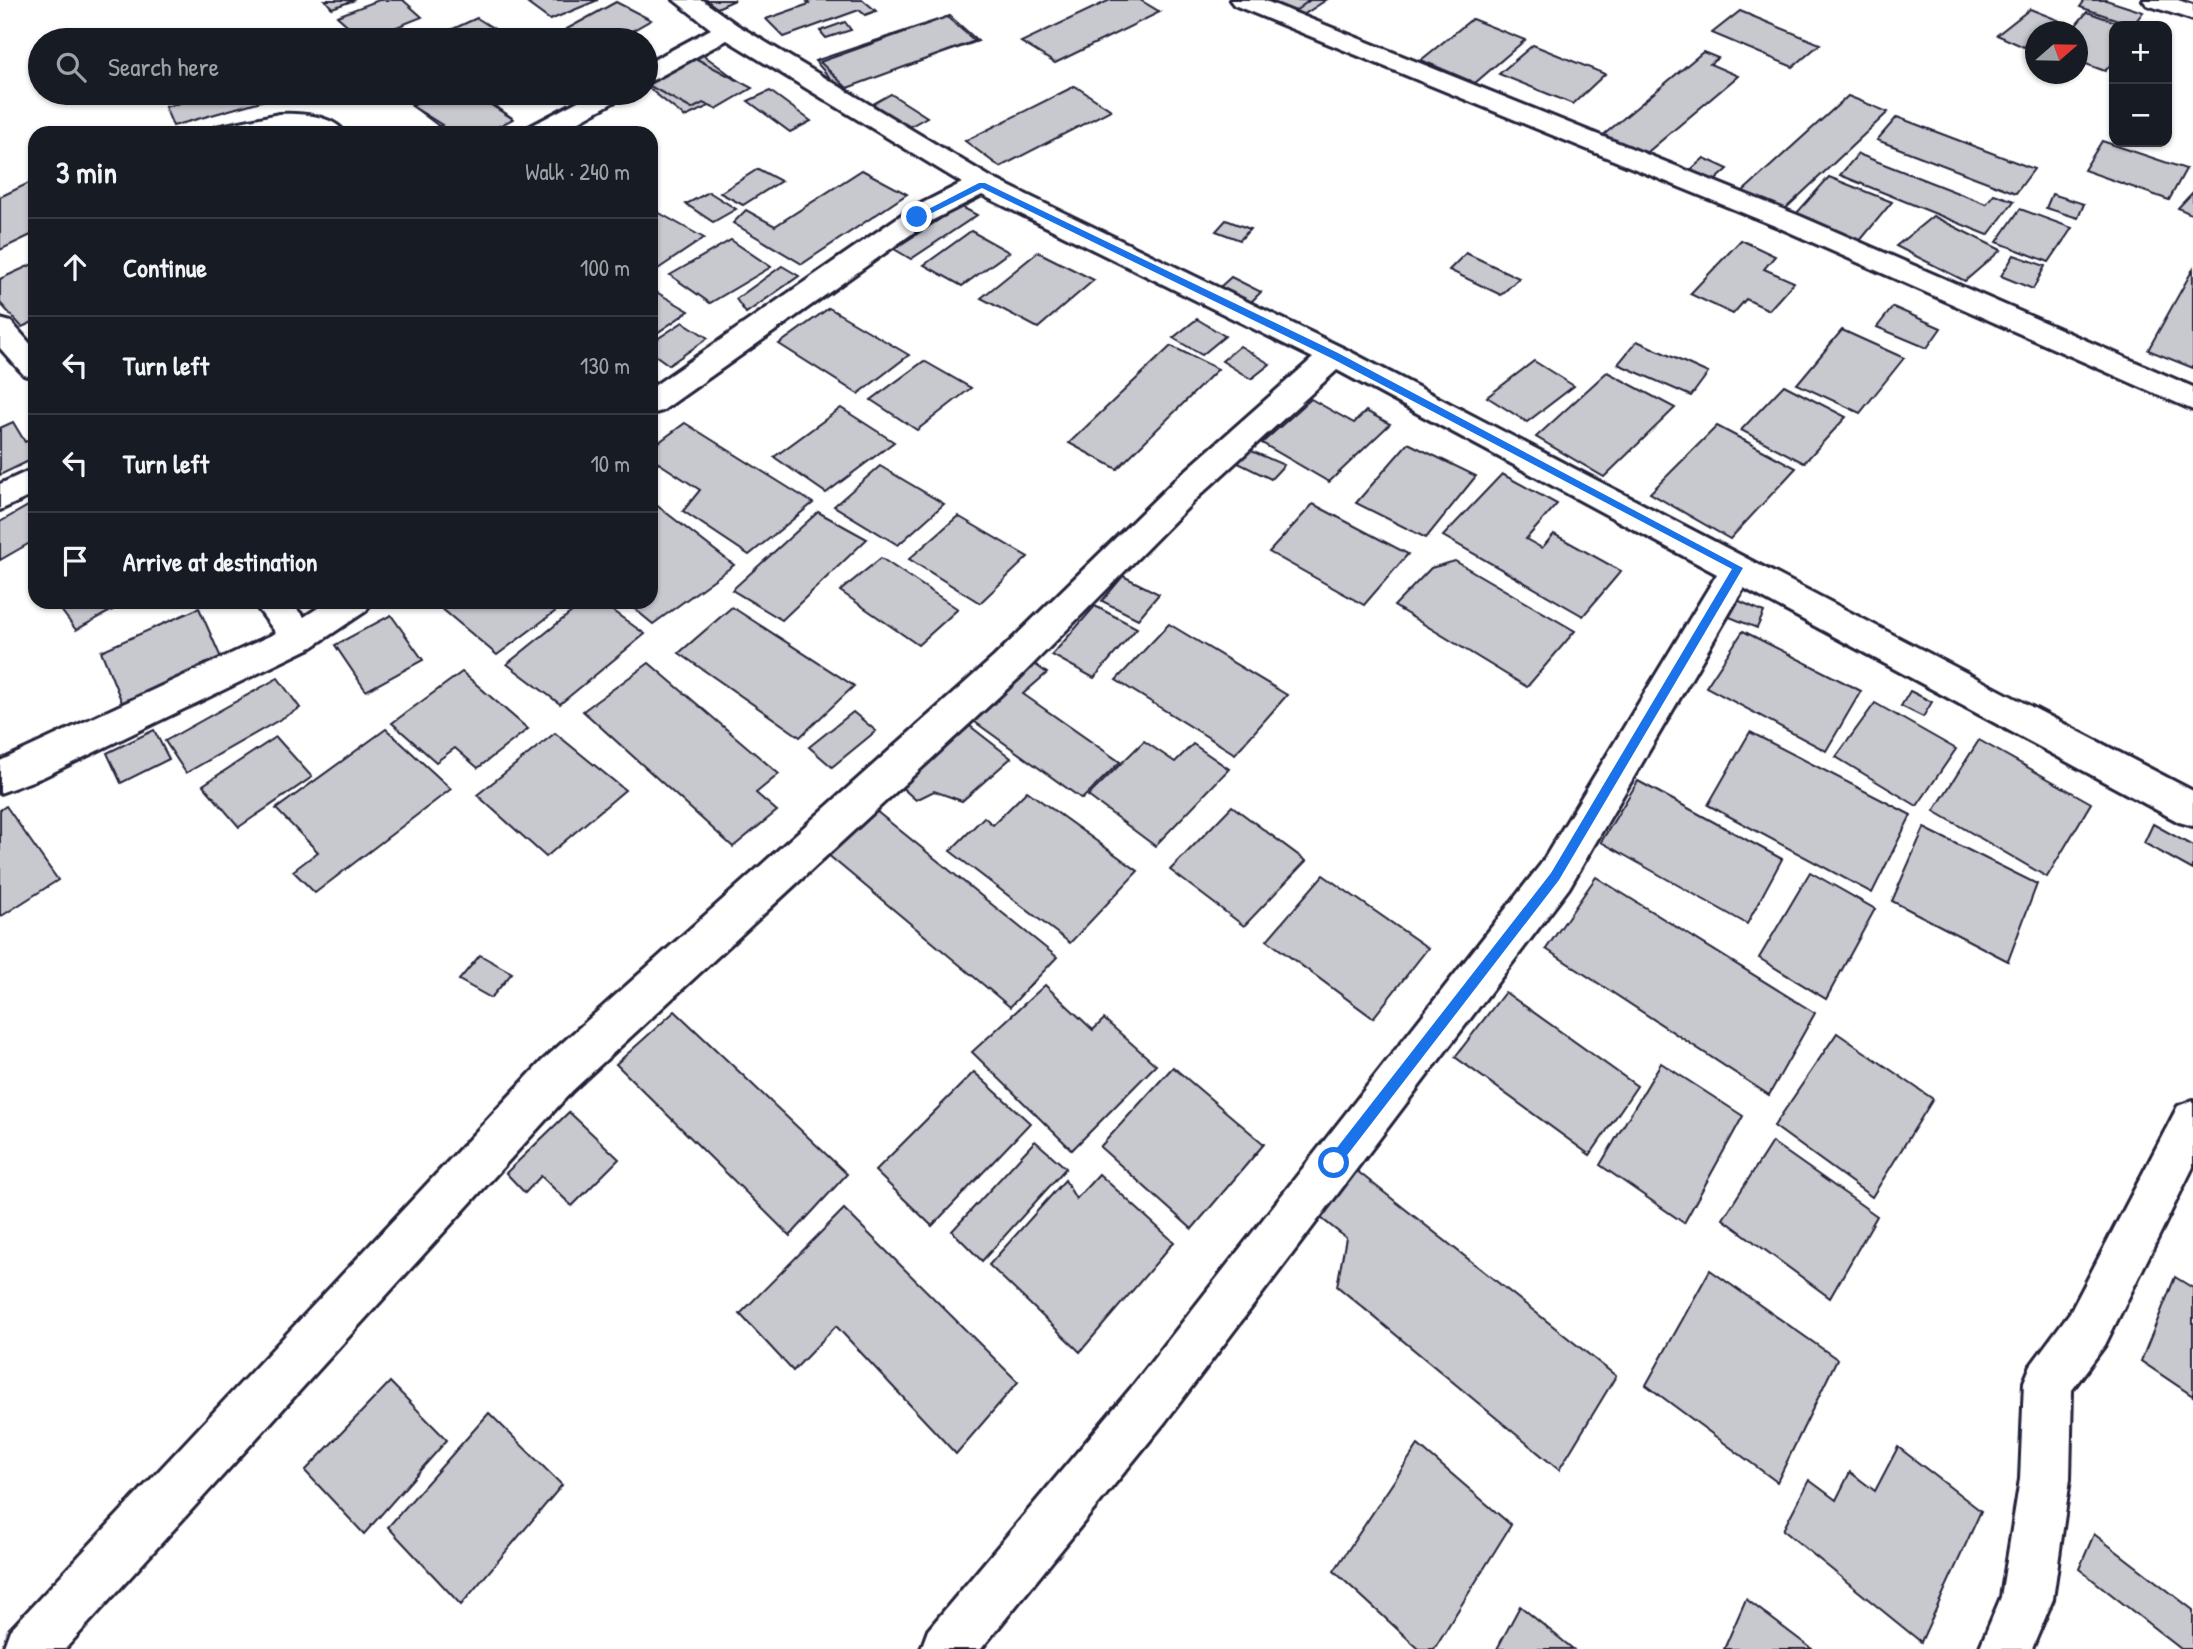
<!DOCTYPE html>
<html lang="en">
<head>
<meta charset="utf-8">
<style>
	body { margin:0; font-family:"Patrick Hand",sans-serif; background:#20242c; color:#f1f3f6 }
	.controls { position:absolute; right:21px; top:21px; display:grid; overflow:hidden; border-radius:14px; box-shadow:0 2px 5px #0004 }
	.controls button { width:63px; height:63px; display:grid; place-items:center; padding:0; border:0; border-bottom:2px solid #363941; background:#171b24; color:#f1f3f6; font:35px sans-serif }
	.compass { position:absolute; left:2025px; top:21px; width:63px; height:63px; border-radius:50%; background:#171b24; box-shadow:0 2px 5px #0004; rotate:70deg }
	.stop { position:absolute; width:21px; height:21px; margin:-16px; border:5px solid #1a73e8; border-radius:50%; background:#fff }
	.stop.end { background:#1a73e8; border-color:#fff; box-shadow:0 2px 7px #0008 }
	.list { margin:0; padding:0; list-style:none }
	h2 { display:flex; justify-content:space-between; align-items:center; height:91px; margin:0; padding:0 28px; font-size:30px }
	h2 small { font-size:23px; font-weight:400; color:#9ea1a6 }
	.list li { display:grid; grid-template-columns:46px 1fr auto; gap:21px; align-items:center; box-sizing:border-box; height:98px; padding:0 28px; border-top:2px solid #363941 }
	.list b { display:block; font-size:26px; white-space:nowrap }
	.list em { font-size:23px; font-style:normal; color:#9ea1a6 }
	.icon { flex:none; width:38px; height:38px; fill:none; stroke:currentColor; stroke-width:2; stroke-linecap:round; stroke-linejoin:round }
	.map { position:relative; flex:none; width:2193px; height:1649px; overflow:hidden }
	.search { position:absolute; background:#171b24; box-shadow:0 2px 5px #0004; left:28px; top:28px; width:630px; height:77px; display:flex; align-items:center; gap:18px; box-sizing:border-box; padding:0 24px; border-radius:38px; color:#9ea1a6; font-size:26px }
	.panel { position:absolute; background:#171b24; box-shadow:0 2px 5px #0004; left:28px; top:126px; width:630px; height:483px; border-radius:21px }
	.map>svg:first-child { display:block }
</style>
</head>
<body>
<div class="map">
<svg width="2193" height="1649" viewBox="0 0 2193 1649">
	<rect width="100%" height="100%" fill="#fff"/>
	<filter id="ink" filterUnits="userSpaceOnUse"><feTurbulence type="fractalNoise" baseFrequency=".0143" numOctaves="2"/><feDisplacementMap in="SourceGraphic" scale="14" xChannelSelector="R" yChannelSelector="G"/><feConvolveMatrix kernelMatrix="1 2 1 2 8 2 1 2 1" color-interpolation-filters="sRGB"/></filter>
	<g filter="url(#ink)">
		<g fill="#c8c8cf" stroke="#22223b" stroke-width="2">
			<path d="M325,0H355L332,8Z"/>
			<path d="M379,0H403L422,17L364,40L337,16Z"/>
			<path d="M538,0H598L550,20L528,4Z"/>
			<path d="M706,0H735L717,8Z"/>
			<path d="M813,0H863L876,11L865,15L859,10L784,37L766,19L809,4L807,2Z"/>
			<path d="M1110,0H1140L1160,12L1055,63L1021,42Z"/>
			<path d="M1268,0H1326L1303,15Z"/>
			<path d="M1268,0H1310L1295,11Z"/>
			<path d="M2085,0H2106L2143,12L2133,25L2080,7Z"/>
			<path d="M616,2L651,20L632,31L647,39L547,40Z"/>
			<path d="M2030,9L2058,20L2044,32H2036V38L2024,47L1997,35Z"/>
			<path d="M1740,11L1820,44L1793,67L1712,33Z"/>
			<path d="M2087,12L2127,26H2114V61L2105,71L2078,61V32H2070Z"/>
			<path d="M950,16L978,41L840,89L815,61Z"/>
			<path d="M947,17L975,41L847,88L820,62Z"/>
			<path d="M477,18L512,40H429Z"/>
			<path d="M1472,19L1525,40L1475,83L1421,60Z"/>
			<path d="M845,22L851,30L826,38L820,31Z"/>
			<path d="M1533,45L1605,74L1573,104L1499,74Z"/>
			<path d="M1703,52L1718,58L1710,64L1738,76L1643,156L1601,137Z"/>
			<path d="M702,54L748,88L685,117L646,86V79Z"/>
			<path d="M695,58L752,88L716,109L703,103L692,109L648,85Z"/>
			<path d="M1075,86L1111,110L1000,167L965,141Z"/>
			<path d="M770,91L811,121L790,132L748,101Z"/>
			<path d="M215,93H265L268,99L173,126L165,107Z"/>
			<path d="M437,93H477L511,117L479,133H448L411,105Z"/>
			<path d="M438,93H472L513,119L486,133H426L442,125L412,106Z"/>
			<path d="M891,94L927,117L909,127L873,104Z"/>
			<path d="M1848,96L1888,112L1783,211L1742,192Z"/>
			<path d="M1897,117L2034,169L2016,193L1877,140Z"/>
			<path d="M2102,141L2186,169L2169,200L2084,170Z"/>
			<path d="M1858,154L1986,204L1994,194L2014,201L1988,235L1840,175Z"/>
			<path d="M1704,158L1728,169L1710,185L1686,174Z"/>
			<path d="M758,169L781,181L743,205L720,193Z"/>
			<path d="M862,170L907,194L802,264L733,223L746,210L775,226Z"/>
			<path d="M1829,177L1892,202L1859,242L1795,215Z"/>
			<path d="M35,180V233L0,250V197Z"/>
			<path d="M709,192L736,209L713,222L686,204Z"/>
			<path d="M2193,192V215L2178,208Z"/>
			<path d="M2052,194L2084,204L2078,218L2046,208Z"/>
			<path d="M960,206L977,215L911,259L894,249Z"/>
			<path d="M2020,209L2072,228L2049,262L1997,242Z"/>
			<path d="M654,210L704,238L652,273L651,212Z"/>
			<path d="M1933,216L2001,250L1965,281L1896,246Z"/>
			<path d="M1226,220L1250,229L1240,240L1216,231Z"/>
			<path d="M971,231L1009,252L962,286L924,265Z"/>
			<path d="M731,240L771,267L710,303L670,275Z"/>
			<path d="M1741,240L1775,256L1764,269L1794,282L1769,310L1746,299L1733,314L1690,294Z"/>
			<path d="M1038,252L1094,280L1038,328L981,298Z"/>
			<path d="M1466,253L1519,278L1501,295L1449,270Z"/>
			<path d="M2014,255L2045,266L2033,289L2001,276Z"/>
			<path d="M35,263V321L22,327L0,303V279Z"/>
			<path d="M782,266L799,276L746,313L736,299Z"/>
			<path d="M2193,269V368L2148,350Z"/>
			<path d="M1231,277L1261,292L1251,302L1220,287Z"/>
			<path d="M651,289L689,311L651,337Z"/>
			<path d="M1893,307L1941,328L1927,348L1877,327Z"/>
			<path d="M829,308L909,355L858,394L779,344Z"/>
			<path d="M1197,319L1225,336L1202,355L1173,338Z"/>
			<path d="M683,322L708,338L669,365L651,352V343Z"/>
			<path d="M1842,330L1904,358L1860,413L1797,384Z"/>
			<path d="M1637,341L1708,373L1691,396L1618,364Z"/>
			<path d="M1171,346L1218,369L1117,469L1069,443Z"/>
			<path d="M1240,346L1270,364L1251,379L1222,361Z"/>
			<path d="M924,361L971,388L917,430L871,400Z"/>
			<path d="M1534,361L1574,386L1527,422L1487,397Z"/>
			<path d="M1607,372L1675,408L1604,477L1536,437Z"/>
			<path d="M1784,385L1846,417L1804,463L1741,430Z"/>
			<path d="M1311,399L1354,423L1366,411L1390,424L1329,482L1262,443Z"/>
			<path d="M841,408L894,442L826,493L774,457Z"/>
			<path d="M13,422L25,442L35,437V458L0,475V428Z"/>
			<path d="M685,423L813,503L749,555L683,511L700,490L651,458V448Z"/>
			<path d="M1717,426L1796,468L1730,539L1650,493Z"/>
			<path d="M1408,443L1476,476L1426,538L1356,503Z"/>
			<path d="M1249,450L1284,465L1271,479L1238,463Z"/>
			<path d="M880,466L944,504L898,545L834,506Z"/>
			<path d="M1502,474L1557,504L1526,539L1542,548L1554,534L1621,571L1583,616L1443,536Z"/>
			<path d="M651,501L734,565L653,624L626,602H651Z"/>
			<path d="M35,502V540L0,560V522Z"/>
			<path d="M1313,504L1408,554L1364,605L1269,552Z"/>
			<path d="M818,512L867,539L782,620L732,590Z"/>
			<path d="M958,516L1028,557L980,603L909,559Z"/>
			<path d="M881,558L958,609L918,645L840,591Z"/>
			<path d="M1455,561L1575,631L1527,687L1394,606L1431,568Z"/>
			<path d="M1123,576L1159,594L1138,619L1102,601Z"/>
			<path d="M1735,599L1764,612L1757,628L1727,616Z"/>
			<path d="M55,602H127L76,630Z"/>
			<path d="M434,602H568L497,655Z"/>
			<path d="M584,602H600L645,634L560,704L507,664Z"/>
			<path d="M1095,606L1137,628L1094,678L1052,655Z"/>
			<path d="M732,607L854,686L800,737L679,653Z"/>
			<path d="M199,608L222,660L123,705L101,651Z"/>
			<path d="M391,615L423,660L366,691L335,645Z"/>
			<path d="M1169,624L1287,695L1235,754L1116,680Z"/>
			<path d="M1743,631L1861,691L1826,751L1706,687Z"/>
			<path d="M1029,660L1047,673L1023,694L1120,762L1082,799L968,717Z"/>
			<path d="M649,663L779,774L756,793L777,811L733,847L583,711Z"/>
			<path d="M462,672L528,729L478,768L455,748L436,762L392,723Z"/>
			<path d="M278,678L300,708L186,773L165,741Z"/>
			<path d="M1910,691L1932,702L1923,717L1901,706Z"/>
			<path d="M1875,703L1956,749L1917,806L1836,757Z"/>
			<path d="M853,712L876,731L832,767L809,747Z"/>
			<path d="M970,726L1011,758L962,801L934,791L916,800L899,785Z"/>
			<path d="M386,729L451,789L315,893L293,871L318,852L276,809Z"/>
			<path d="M154,730L169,759L121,783L107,753Z"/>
			<path d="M1750,732L1911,815L1872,893L1708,805Z"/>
			<path d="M555,733L625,790L546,857L477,795Z"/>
			<path d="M276,737L312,777L239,827L203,785Z"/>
			<path d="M1979,740L2091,803L2047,877L1934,811Z"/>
			<path d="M1144,741L1175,762L1193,744L1229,769L1155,846L1088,796Z"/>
			<path d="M1638,781L1782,859L1747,924L1601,842Z"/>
			<path d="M1027,791L1138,871L1070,943L950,851L984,817L993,825Z"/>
			<path d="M6,806L58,880L0,917V810Z"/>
			<path d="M1232,806L1306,861L1244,926L1170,870Z"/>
			<path d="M876,811L1057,957L1010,1007L827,854Z"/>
			<path d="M2153,824L2193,846V870L2144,843Z"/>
			<path d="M1924,828L2037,884L2008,961L1892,901Z"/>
			<path d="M1810,872L1875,909L1826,999L1759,958Z"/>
			<path d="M1323,875L1428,948L1373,1018L1267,940Z"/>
			<path d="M1596,877L1815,1013L1769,1095L1546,949Z"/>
			<path d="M480,955L512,973L491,998L459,980Z"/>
			<path d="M1045,985L1093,1030L1104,1019L1156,1065L1072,1150L972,1052Z"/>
			<path d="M1505,992L1637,1086L1590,1155L1455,1057Z"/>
			<path d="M675,1011L847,1174L790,1236L616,1064Z"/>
			<path d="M1837,1033L1933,1099L1872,1197L1774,1126Z"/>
			<path d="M1661,1063L1743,1116L1684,1223L1600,1165Z"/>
			<path d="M1173,1067L1264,1144L1192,1229L1100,1147Z"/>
			<path d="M974,1072L1030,1123L932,1226L875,1171Z"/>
			<path d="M569,1112L619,1159L572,1206L541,1176L525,1193L506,1173Z"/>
			<path d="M1035,1141L1066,1168L982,1261L952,1231Z"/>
			<path d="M1772,1142L1877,1216L1830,1298L1723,1219Z"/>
			<path d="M1357,1171L1616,1376L1559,1470L1337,1286L1346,1238L1321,1218Z"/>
			<path d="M1099,1174L1174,1242L1080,1352L989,1265L1065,1180L1076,1199Z"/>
			<path d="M844,1209L1018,1382L956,1454L836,1326L793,1371L740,1314Z"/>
			<path d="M1710,1270L1837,1359L1777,1482L1646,1385Z"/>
			<path d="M2175,1277L2193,1288V1396L2141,1361Z"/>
			<path d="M390,1382L447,1440L364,1534L305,1471Z"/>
			<path d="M489,1413L562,1485L461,1605L388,1527Z"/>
			<path d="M1418,1445L1511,1525L1434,1649H1419L1334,1571Z"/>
			<path d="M1898,1447L1981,1511L1921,1642L1783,1530L1809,1480L1836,1500L1850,1472L1875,1491Z"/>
			<path d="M2094,1534L2193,1610V1649H2181L2079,1569Z"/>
			<path d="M1746,1599L1812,1649H1724Z"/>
			<path d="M1520,1606L1573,1649H1497Z"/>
		</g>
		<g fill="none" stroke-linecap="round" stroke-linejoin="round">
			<g stroke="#22223b" stroke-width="6">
				<g id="minor">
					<path d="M674,0H702L737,25L992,178L1345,349L2193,791V826L2179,822L1744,588L1569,888L1165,1422L981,1649H921L928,1630L1131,1388L1541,864L1717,574L1337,370L1199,496L1020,677L572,1091L65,1649H3L10,1630L542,1061L994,657L1175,480L1313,358L982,195L927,223L662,411L651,414V388L907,211L962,183L727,40L655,79L646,82V64L711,29Z"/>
					<path d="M1230,0H1263L1800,216L2193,387V410L1780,228L1234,5Z"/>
					<path d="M2143,0H2178L2193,5V20L2147,5Z"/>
					<path d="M593,93H625L621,98L558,133H525L529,127Z"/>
					<path d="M279,114C299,113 333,115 345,133H311L293,129L258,133H212L216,127Z"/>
					<path d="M0,319L11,322L35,349V378L24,375L0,348Z"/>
					<path d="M35,468V494L0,510V484Z"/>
					<path d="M253,602H290L304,617L327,602H371L366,611L312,647L43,777L0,793V761L276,633Z"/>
					<path d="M2193,1100V1167L2105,1345L2072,1390L2070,1479L2053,1599L2032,1649H1979L2001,1597L2020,1479L2024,1382L2031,1365L2071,1311L2178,1106Z"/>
				</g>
			</g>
			<use href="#minor" fill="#fff" fill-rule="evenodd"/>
		</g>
	</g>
	<path fill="#1a73e8" d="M979,183H985L1338,353L1743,568L1559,880L1338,1167L1334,1169L1327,1163L1329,1158L1551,873L1732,569L1331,358L982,188L920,219L913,217Z"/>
</svg>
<div class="controls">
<button>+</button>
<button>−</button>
</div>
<svg class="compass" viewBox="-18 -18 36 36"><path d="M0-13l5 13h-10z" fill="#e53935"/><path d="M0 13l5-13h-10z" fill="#9ea1a6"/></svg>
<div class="stop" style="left:1334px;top:1163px"></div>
<div class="stop end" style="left:917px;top:217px"></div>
<div class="search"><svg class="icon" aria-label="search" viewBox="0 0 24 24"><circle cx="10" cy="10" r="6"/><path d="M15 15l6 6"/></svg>Search here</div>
<section class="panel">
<h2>3 min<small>Walk · 240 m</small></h2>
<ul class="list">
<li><svg class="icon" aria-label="ahead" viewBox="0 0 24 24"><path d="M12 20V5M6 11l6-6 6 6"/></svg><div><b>Continue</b></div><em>100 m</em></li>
<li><svg class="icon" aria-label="left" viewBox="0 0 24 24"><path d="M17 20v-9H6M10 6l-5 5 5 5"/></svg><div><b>Turn left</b></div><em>130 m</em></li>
<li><svg class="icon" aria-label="left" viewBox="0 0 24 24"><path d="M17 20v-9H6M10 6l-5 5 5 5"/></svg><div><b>Turn left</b></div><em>10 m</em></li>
<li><svg class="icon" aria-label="arrive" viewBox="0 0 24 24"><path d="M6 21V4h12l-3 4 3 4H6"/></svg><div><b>Arrive at destination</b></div></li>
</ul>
</section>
</div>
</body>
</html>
